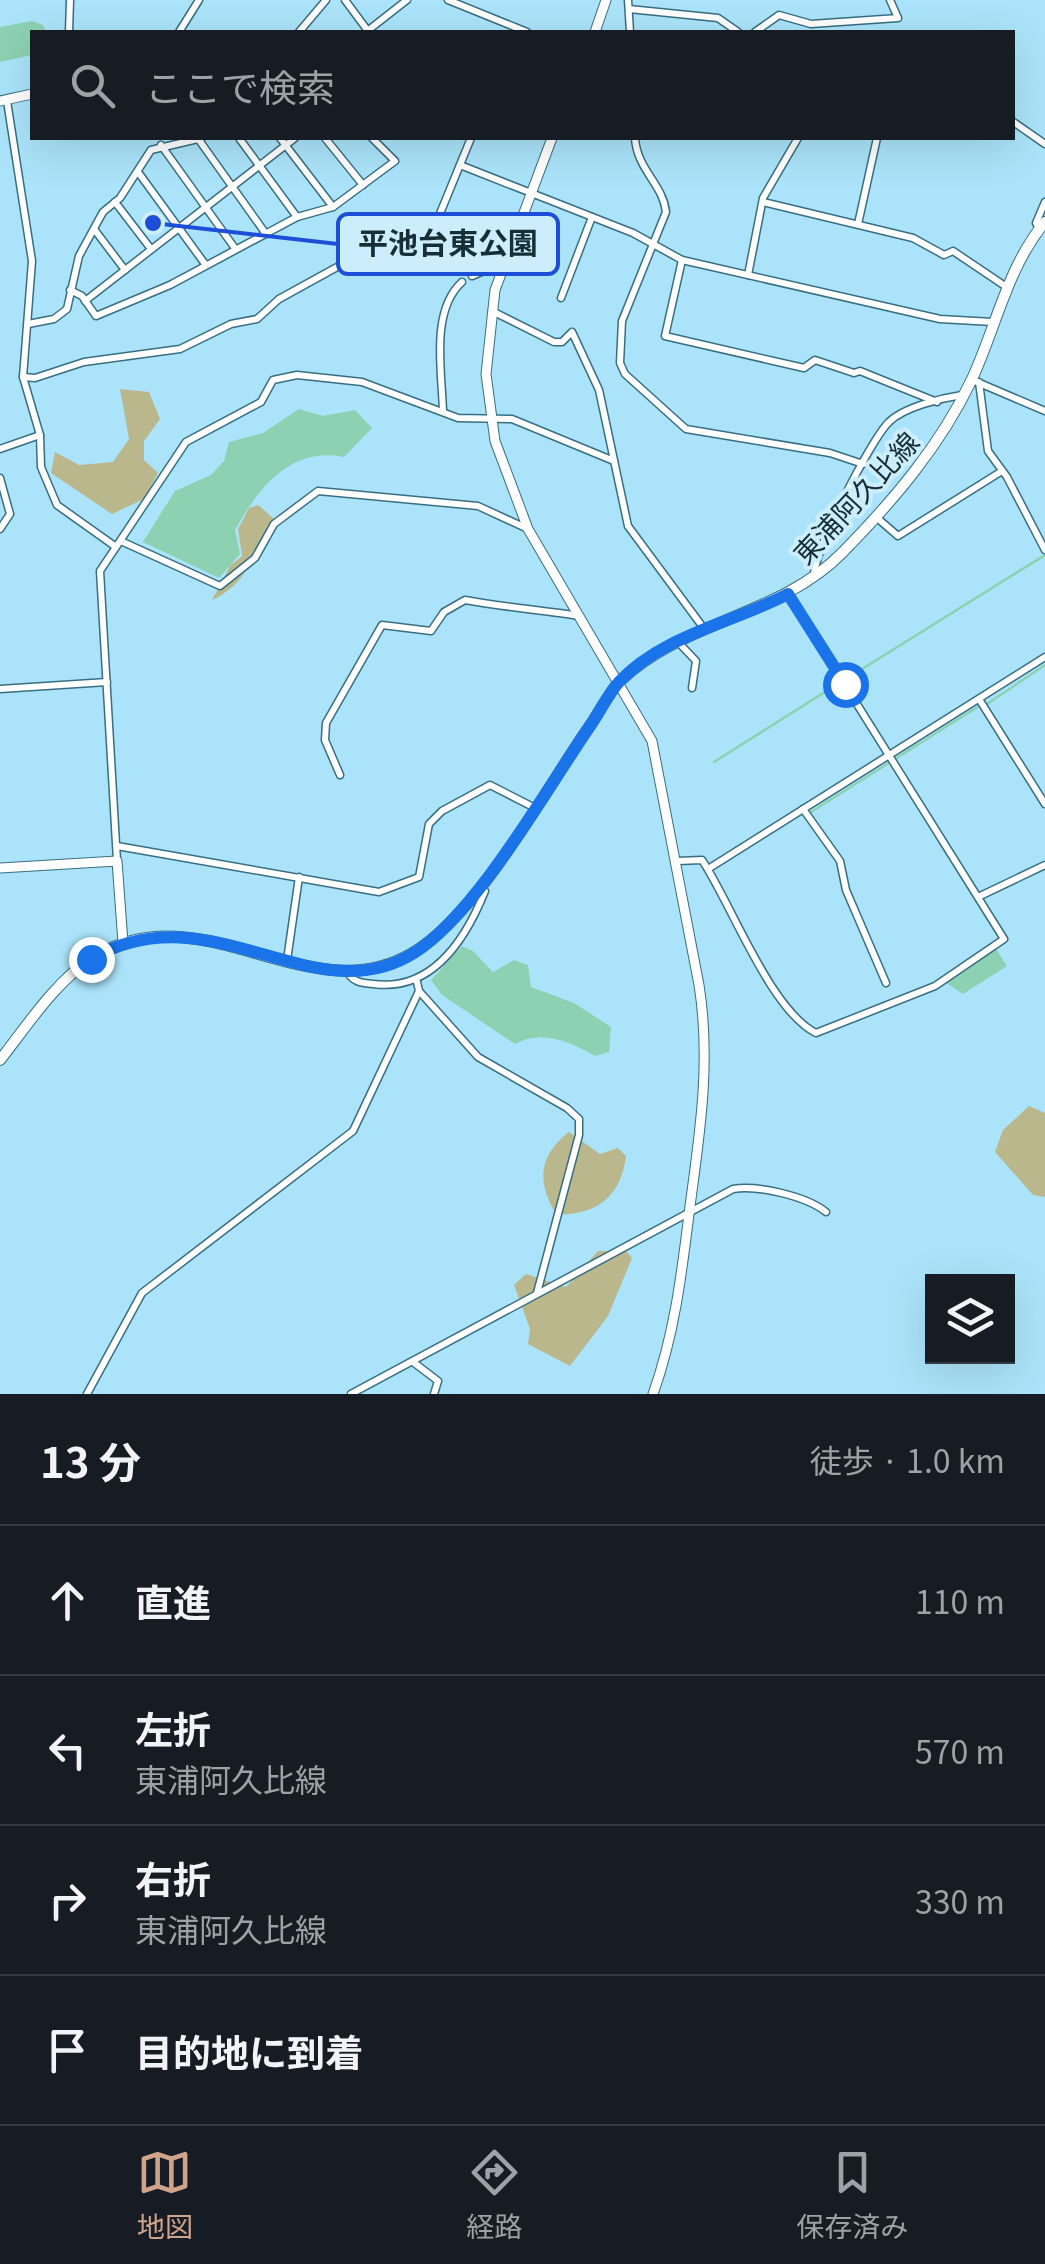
<!DOCTYPE html>
<html lang="ja">
<head>
<meta charset="utf-8">
<style>
	body { margin:0; font-family:Georgia,"Noto Sans JP",serif; background:#242831; color:#f1f3f6 }
	.controls { position:absolute; right:30px; bottom:30px; display:grid; overflow:hidden; border-radius:0px; box-shadow:0 10px 40px #0002 }
	.controls button { width:90px; height:90px; display:grid; place-items:center; padding:0; border:0; border-bottom:2px solid #363941; background:#171b24; color:#f1f3f6; font:50px sans-serif }
	.stop { position:absolute; width:30px; height:30px; margin:-22px; border:8px solid #1a73e8; border-radius:50%; background:#fff }
	.stop.end { background:#1a73e8; border-color:#fff; box-shadow:0 2px 10px #0008 }
	.list { margin:0; padding:0; list-style:none }
	h2 { display:flex; justify-content:space-between; align-items:center; height:130px; margin:0; padding:0 40px; font-size:42px }
	h2 small { font-size:32px; font-weight:400; color:#9ea1a6 }
	.list li { display:grid; grid-template-columns:65px 1fr auto; gap:30px; align-items:center; box-sizing:border-box; height:150px; padding:0 40px; border-top:2px solid #363941 }
	.list b { display:block; font-size:38px; white-space:nowrap }
	.list p { margin:0; font-size:32px; white-space:nowrap; color:#9ea1a6 }
	.list em { font-size:32px; font-style:normal; color:#9ea1a6 }
	.icon { flex:none; width:55px; height:55px; fill:none; stroke:currentColor; stroke-width:2; stroke-linecap:round; stroke-linejoin:round }
	.map { position:relative; flex:none; width:1045px; height:1394px; overflow:hidden }
	.search { position:absolute; background:#171b24; box-shadow:0 10px 40px #0002; left:30px; right:30px; top:30px; height:110px; display:flex; align-items:center; gap:25px; box-sizing:border-box; padding:0 35px; border-radius:0px; color:#9ea1a6; font-size:38px }
	.sheet { height:730px; background:#171b24 }
	nav { display:flex; justify-content:space-around; align-items:center; box-sizing:border-box; height:140px; border-top:2px solid #363941; background:#171b24; font-size:28px; color:#9ea1a6 }
	nav a { display:grid; justify-items:center; gap:5px }
	nav .on { color:#d0a48a }
	.map>svg:first-child { display:block }
</style>
</head>
<body>
<div class="map">
<svg width="1045" height="1394" viewBox="0 0 1045 1394">
	<rect width="100%" height="100%" fill="#abe4fa"/>
	<g fill="#bab78d">
		<path d="M120,389L149,392L160,419L144,441V460L158,473L144,499L112,514L51,473L55,452L79,465L113,462L129,439Z"/>
		<path d="M258,505L274,519C250,553 252,581 212,600L230,566L242,556L238,529L249,508Z"/>
		<path d="M1029,1106L1045,1113V1197L1033,1195L995,1152L1003,1130Z"/>
		<path d="M569,1132L600,1154L618,1148L626,1156C621,1197 596,1216 556,1214C537,1182 538,1156 569,1132Z"/>
		<path d="M598,1251H626L632,1258L608,1316L570,1366L528,1344L530,1329L514,1285L526,1274L566,1287Z"/>
	</g>
	<g fill="#8cd1b2">
		<path d="M32,21L43,25L46,32H32V55L0,62V27Z"/>
		<path d="M299,409L323,416L355,410L372,428L344,457C291,446 258,488 235,530L240,554L219,578L143,542L175,491L211,475L224,461L229,442L263,433Z"/>
		<path d="M462,946L473,951L493,972L514,960L528,965L531,987L574,1003L611,1027L609,1052L595,1056C570,1042 542,1029 515,1044L442,995L431,980Z"/>
		<path d="M996,949L1007,966L963,994L945,982Z"/>
	</g>
	<g fill="none" stroke-linecap="round" stroke-linejoin="round">
		<g stroke="#8cd1b2" stroke-width="2.5">
			<path d="M846,679L1045,555"/>
			<path d="M987,704L1045,665"/>
			<path d="M714,762L839,683"/>
			<path d="M811,812L979,706"/>
		</g>
		<g stroke="#376e82" stroke-width="9">
			<g id="minor">
				<path d="M345,0L368,31"/>
				<path d="M448,0L527,32"/>
				<path d="M628,0L630,32"/>
				<path d="M629,9L718,18L738,32"/>
				<path d="M69,32L70,0"/>
				<path d="M179,32L199,0"/>
				<path d="M299,32L326,0"/>
				<path d="M366,32L407,0"/>
				<path d="M755,32L779,15L811,24L898,18L890,0"/>
				<path d="M7,101L32,261L23,377L40,435L41,467L57,505L116,547"/>
				<path d="M1012,121L1045,144"/>
				<path d="M239,138L297,217"/>
				<path d="M280,138L333,207"/>
				<path d="M325,138L363,185"/>
				<path d="M635,138C637,170 663,184 666,212L622,321L620,363L625,374L686,429L830,453L863,464"/>
				<path d="M199,140L266,234"/>
				<path d="M161,145L234,247"/>
				<path d="M460,165L633,233L682,260L940,319L993,322"/>
				<path d="M138,172L205,264"/>
				<path d="M115,202L151,249"/>
				<path d="M763,202L913,238L944,255L953,251L1008,288"/>
				<path d="M858,224L877,138"/>
				<path d="M94,229L125,270"/>
				<path d="M1039,229L1036,223L1045,202"/>
				<path d="M682,260L665,336L804,368L815,360L854,373L860,371L937,402"/>
				<path d="M748,275L763,198L798,138"/>
				<path d="M472,276L486,270L499,272"/>
				<path d="M70,290L82,296L96,316L170,285L297,217L333,207L395,161L372,138"/>
				<path d="M561,298L592,217"/>
				<path d="M85,301L295,138"/>
				<path d="M492,311L554,342H562L572,332L599,390L628,526L705,630"/>
				<path d="M28,324L54,319L67,309L79,256L103,212L120,198L151,150L202,138"/>
				<path d="M23,377L35,378L84,362L180,349L231,324L257,319L279,299L408,228L432,233L471,138"/>
				<path d="M977,382L1045,411"/>
				<path d="M979,382L988,451L1007,477L1045,550"/>
				<path d="M443,412C442,372 430,311 462,282"/>
				<path d="M0,449L40,435"/>
				<path d="M0,478L10,514L0,529"/>
				<path d="M876,517L898,536L1002,471"/>
				<path d="M123,542L220,586L255,558L274,524L318,491L478,506L528,529"/>
				<path d="M814,577C812,555 871,439 889,422C904,407 942,398 962,395"/>
				<path d="M679,643L696,661L692,688"/>
				<path d="M0,689L107,682"/>
				<path d="M979,699L1045,804"/>
				<path d="M340,775L325,740L326,723L382,625L431,631L444,612L465,600C503,607 540,610 579,616"/>
				<path d="M803,809L840,861L846,890L886,983"/>
				<path d="M117,846L379,892L419,877L429,824L442,811L490,785L533,807"/>
				<path d="M117,861L100,571L186,442L261,402L273,380L297,375L362,382L458,418L512,419L614,461"/>
				<path d="M677,861L702,860C731,903 770,1010 816,1033L935,986L1004,939L788,594"/>
				<path d="M708,869L1045,657"/>
				<path d="M978,897L1045,865"/>
				<path d="M287,960L299,877"/>
				<path d="M347,971C352,982 361,983 373,984C432,992 465,941 485,891L480,886"/>
				<path d="M419,991L478,1057L567,1108L579,1119V1135L537,1293"/>
				<path d="M413,1362L438,1381L434,1394"/>
				<path d="M87,1394L142,1293L353,1131L419,991L417,982"/>
				<path d="M351,1394L733,1189C758,1185 806,1196 826,1212"/>
			</g>
		</g>
		<g stroke="#376e82" stroke-width="11">
			<g id="tertiary">
				<path d="M595,32L606,0"/>
				<path d="M0,101L32,94"/>
				<path d="M552,138L495,290L486,374L495,441L528,529L652,741L699,985C711,1061 700,1132 690,1206C682,1271 675,1333 653,1394"/>
				<path d="M0,868L117,861L123,943"/>
			</g>
		</g>
		<g stroke="#376e82" stroke-width="12">
			<path id="secondary" d="M0,1060C27,1026 54,983 91,959C200,888 308,1014 411,954C476,917 543,794 587,730C598,715 608,693 621,680C685,620 780,616 842,553C893,501 941,445 972,379C996,327 1008,266 1045,222"/>
		</g>
		<use href="#minor" stroke="#fff" stroke-width="6"/>
		<use href="#tertiary" stroke="#fff" stroke-width="9"/>
		<use href="#secondary" stroke="#fff" stroke-width="10"/>
	</g>
	<g fill="none" stroke-linecap="round" stroke-linejoin="round">
		<path stroke="#1a73e8" stroke-width="12" d="M91,959C211,889 314,1016 414,953C476,914 546,790 590,726C600,712 608,694 619,682C663,635 733,623 788,594L845,684"/>
	</g>
	<g text-anchor="middle" dominant-baseline="central" stroke-width="8" stroke-linejoin="round" paint-order="stroke">
		<g font-size="28" fill="#172e36" stroke="#ccedfb">
			<text transform="translate(855 497) rotate(-47)">東浦阿久比線</text>
		</g>
	</g>
	<path fill="none" stroke="#1d4ed8" stroke-width="4" d="M153 223L338 244"/>
	<circle fill="#1d4ed8" stroke="#ccedfb" stroke-width="4" cx="153" cy="223" r="10"/>
	<rect fill="#ccedfb" stroke="#1d4ed8" stroke-width="4" x="338" y="214" width="220" height="60" rx="10"/>
	<g font-size="30" text-anchor="middle" font-weight="bold" fill="#172e36">
		<text x="448" y="254">平池台東公園</text>
	</g>
</svg>
<div class="controls">
<button><svg class="icon" aria-label="layers" viewBox="0 0 24 24"><path d="M12 4l9 5-9 5-9-5zM3 14l9 5 9-5"/></svg></button>
</div>
<div class="stop" style="left:845px;top:684px"></div>
<div class="stop end" style="left:91px;top:959px"></div>
<div class="search"><svg class="icon" aria-label="search" viewBox="0 0 24 24"><circle cx="10" cy="10" r="6"/><path d="M15 15l6 6"/></svg>ここで検索</div>
</div>
<section class="sheet">
<h2>13 分<small>徒歩 · 1.0 km</small></h2>
<ul class="list">
<li><svg class="icon" aria-label="ahead" viewBox="0 0 24 24"><path d="M12 20V5M6 11l6-6 6 6"/></svg><div><b>直進</b></div><em>110 m</em></li>
<li><svg class="icon" aria-label="left" viewBox="0 0 24 24"><path d="M17 20v-9H6M10 6l-5 5 5 5"/></svg><div><b>左折</b><p>東浦阿久比線</p></div><em>570 m</em></li>
<li><svg class="icon" aria-label="right" viewBox="0 0 24 24"><path d="M7 20v-9h11M14 6l5 5-5 5"/></svg><div><b>右折</b><p>東浦阿久比線</p></div><em>330 m</em></li>
<li><svg class="icon" aria-label="arrive" viewBox="0 0 24 24"><path d="M6 21V4h12l-3 4 3 4H6"/></svg><div><b>目的地に到着</b></div></li>
</ul>
</section>
<nav>
<a class="on"><svg class="icon" aria-label="map" viewBox="0 0 24 24"><path d="M3 6l6-2 6 2 6-2v14l-6 2-6-2-6 2zM9 4v14M15 6v14"/></svg>地図</a>
<a><svg class="icon" aria-label="directions" viewBox="0 0 24 24"><path d="M12 3l9 9-9 9-9-9zM9 14v-3h6M13 9l2 2-2 2"/></svg>経路</a>
<a><svg class="icon" aria-label="saved" viewBox="0 0 24 24"><path d="M7 4h10v16l-5-4-5 4z"/></svg>保存済み</a>
</nav>
</body>
</html>
